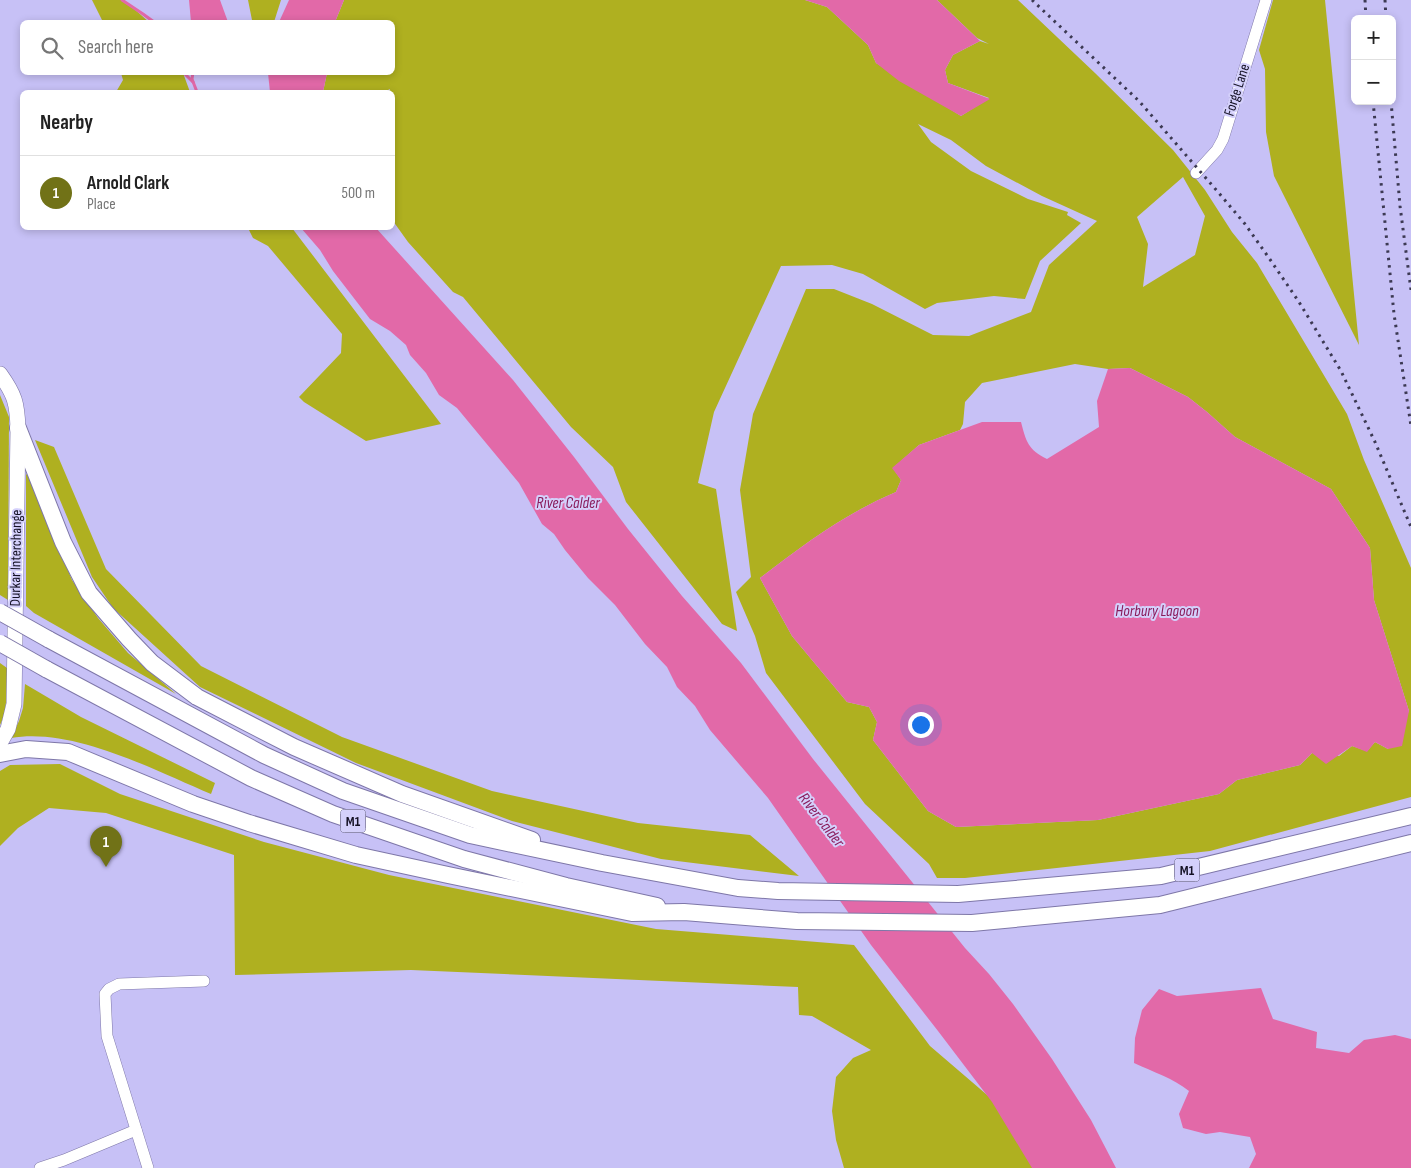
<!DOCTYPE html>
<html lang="en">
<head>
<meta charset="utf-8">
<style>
	body { margin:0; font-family:"Sofia Sans Condensed",sans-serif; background:#f6f6f6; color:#222 }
	.controls { position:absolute; right:15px; top:15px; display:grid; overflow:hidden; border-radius:8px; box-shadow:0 2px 8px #0003 }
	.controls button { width:45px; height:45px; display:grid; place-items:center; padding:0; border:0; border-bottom:1px solid #e0e0e0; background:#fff; color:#222; font:25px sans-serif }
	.you { position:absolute; left:920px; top:724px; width:18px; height:18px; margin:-12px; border:4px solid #fff; border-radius:50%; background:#1a73e8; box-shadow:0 0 0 8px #1a73e833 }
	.badge { display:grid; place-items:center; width:32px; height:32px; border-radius:50%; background:#717217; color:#fff; font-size:16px; font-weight:700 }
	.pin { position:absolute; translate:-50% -41px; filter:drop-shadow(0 1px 2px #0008) }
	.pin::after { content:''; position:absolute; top:26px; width:18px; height:15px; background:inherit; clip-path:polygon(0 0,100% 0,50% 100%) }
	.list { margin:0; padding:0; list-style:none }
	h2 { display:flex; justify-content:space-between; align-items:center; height:65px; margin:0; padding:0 20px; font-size:21px }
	h2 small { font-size:16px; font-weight:400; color:#767676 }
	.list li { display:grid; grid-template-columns:32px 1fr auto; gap:15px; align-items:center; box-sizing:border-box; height:75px; padding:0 20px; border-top:1px solid #e0e0e0 }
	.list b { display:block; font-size:19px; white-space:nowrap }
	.list p { margin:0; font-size:16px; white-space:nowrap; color:#767676 }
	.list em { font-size:16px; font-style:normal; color:#767676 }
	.icon { flex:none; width:28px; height:28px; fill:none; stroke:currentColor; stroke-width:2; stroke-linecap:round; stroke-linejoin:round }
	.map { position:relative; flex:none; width:1411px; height:1168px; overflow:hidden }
	.search { position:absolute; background:#fff; box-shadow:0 2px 8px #0003; left:20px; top:20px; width:375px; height:55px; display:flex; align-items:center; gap:12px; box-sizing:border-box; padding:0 18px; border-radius:8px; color:#767676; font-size:19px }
	.panel { position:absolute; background:#fff; box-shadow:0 2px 8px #0003; left:20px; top:90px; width:375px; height:140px; border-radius:8px }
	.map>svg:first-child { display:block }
</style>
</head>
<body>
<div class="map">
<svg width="1411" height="1168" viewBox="0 0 1411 1168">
	<rect width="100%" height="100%" fill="#c7c1f6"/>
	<g fill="#afb020" fill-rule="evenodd">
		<path d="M92,0H124L149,22H103Z"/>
		<path d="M248,0H281L274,22H251L252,20Z"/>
		<path d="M344,0H805L827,7L868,45L876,63L961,116L989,98L948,83L945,70L953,55L980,41L989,44L977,38L937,0H1018L1095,73L1173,150L1205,190L1232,232L1257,263L1347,414L1364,460L1411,568V797L1210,851L965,878H937L929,864L865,804L766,673L755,636L736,592L751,577L740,490L753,414L806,289H834L872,304L933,335L969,336L1031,312L1049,265L1097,221L1042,196L986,166L951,140L918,124L931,142L971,171L1028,199L1068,212L1067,215L1081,223L1040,261L1025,299L994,296L937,303L925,309L863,274L832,265L781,266L714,412L698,483L716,489L737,631L722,624L626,502L613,467L571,427L463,297L453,292L408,242L393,221L392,92H389L390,89L384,92H323L327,73L392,72V22H335ZM1183,177L1205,216L1195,255L1143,287L1148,244L1137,217ZM1075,364L1108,369L1130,368L1188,397L1207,412L1235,437L1331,489L1370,548L1374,600L1409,711L1388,749L1375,742L1367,751L1352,746L1339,756L1312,753L1300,765L1237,780L1219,794L1098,820L956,827L928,811L873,740L877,722L869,707L847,702L792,636L760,578C803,545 846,513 896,492L901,480L893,468L919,445L960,430L963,424L965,402L982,383Z"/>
		<path d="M1273,0H1325L1359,345L1274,176L1266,132L1265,69L1259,50Z"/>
		<path d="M121,73H183L190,92H116L123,80Z"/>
		<path d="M248,228H292L441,424L366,441L304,402L299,397L341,353L342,334L268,246L253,238Z"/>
		<path d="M0,395L9,417L8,600L0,595Z"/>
		<path d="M35,440L54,447L106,569L201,666L342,737L492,791L638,823L750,835L799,876L661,859L512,821L356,763L200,687L113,608L92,577Z"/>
		<path d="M26,474L36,482L52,531L72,580L98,618L128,653L176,694L34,613L26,606Z"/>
		<path d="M0,663L7,668C7,685 8,711 0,725Z"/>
		<path d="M25,684L81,717L215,783L211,794C154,770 73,727 11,738L19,721L23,708Z"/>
		<path d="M60,764L120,794L264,842L389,875L656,929L854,945L930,1046L993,1100L1034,1168H844L836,1140L832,1111L836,1077L853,1058L871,1050L812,1016L799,1015L798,987L411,970L235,975L234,855L106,813L49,808L18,828L0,846V771L10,765Z"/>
	</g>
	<g fill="#e269a8">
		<path d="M189,0H220L228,22H191Z"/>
		<path d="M289,0H344L335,22H279Z"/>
		<path d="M805,0H937L980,41L953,55L945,70L948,83L990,99L961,116L899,81L876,63L868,45L827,7Z"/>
		<path d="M268,73V72L327,73L323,92H270Z"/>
		<path d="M301,228H376L513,380L574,457L628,529L682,596L741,663L813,759L904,872L965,948L989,974L1013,1004L1052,1059L1091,1120L1116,1168H1032L992,1102L938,1031L871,945L768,798L710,730L695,706L677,687L667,667L645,644L615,605L588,578L565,550L554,534L542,524L519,483L457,408L439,395L426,373L410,355L406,345L390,331L370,319L333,271L320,250Z"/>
		<path d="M1130,368L1188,397L1207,412L1235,437L1331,489L1370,548L1374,600L1409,711L1402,746L1388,749L1375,742L1367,752L1352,746L1326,764L1312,753L1300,765L1237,780L1219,794L1098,820L956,827L928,811L873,740L877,722L869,707L847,702L792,636L760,578C803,545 846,513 896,492L901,480L892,468L919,445L982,422H1021C1026,441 1028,450 1047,459L1099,427L1097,401L1108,369Z"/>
		<path d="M1261,988L1273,1019L1317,1032L1316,1048L1349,1053L1364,1040L1395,1035L1411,1039V1168H1249L1256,1154L1250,1137L1220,1132L1206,1134L1183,1128L1179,1114L1189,1091C1173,1078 1153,1072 1134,1063L1135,1038L1142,1010L1159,989L1177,996Z"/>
	</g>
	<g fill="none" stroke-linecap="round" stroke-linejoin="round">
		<g stroke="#e269a8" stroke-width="3">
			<path d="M122,0L143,14L154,22"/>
			<path d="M183,72L193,82"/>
			<path d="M193,72L192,79L197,92"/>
		</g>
		<g stroke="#7e77a8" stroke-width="12">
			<g id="minor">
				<path d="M1196,173L1217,150L1223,139L1266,0"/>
				<path d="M40,1168L64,1160L136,1130"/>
				<path d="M148,1168L107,1036L105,994L109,989L119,984L204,981"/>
			</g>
		</g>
		<g stroke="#7e77a8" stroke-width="16">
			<path id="major" d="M0,374C15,395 17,403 18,428L14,704L8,729L0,743"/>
		</g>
		<g stroke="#7e77a8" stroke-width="18">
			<g id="highway">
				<path d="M18,428L63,542L89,593L129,639L152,663L197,697L294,747L402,794L532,840"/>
				<path d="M48,639L264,755L343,791L470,835L602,863L738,888L778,891L958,894L1161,876L1411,816"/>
				<path d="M46,669L251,778L333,814L464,859L566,886L657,906"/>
				<path d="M0,754L26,749L68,752L193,804L249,823L356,855L448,875L632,913L684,912L797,921L972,923L1160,905L1411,843"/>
			</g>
		</g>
		<use href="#minor" stroke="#fff" stroke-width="11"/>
		<use href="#major" stroke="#fff" stroke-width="15"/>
		<use href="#highway" stroke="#fff" stroke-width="16"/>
		<g stroke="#3c3953" stroke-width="3" stroke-dasharray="2.5 5" stroke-linecap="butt">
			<path d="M1032,0L1139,101L1218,192L1245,224L1269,258L1299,302L1341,371L1375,442L1411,527"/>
			<path d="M1365,0L1366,19"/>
			<path d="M1385,0L1386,19"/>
			<path d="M1373,101L1394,314L1411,426"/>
			<path d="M1391,101L1400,206L1411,290"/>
		</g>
		<g stroke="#7e77a8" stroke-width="18" stroke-linecap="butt">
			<g id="highway-bridge">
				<path d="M0,612L48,639"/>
				<path d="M0,643L46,669"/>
			</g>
		</g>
		<use href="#highway-bridge" stroke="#fff" stroke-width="16"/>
	</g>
	<g text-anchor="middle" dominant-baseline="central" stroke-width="4" stroke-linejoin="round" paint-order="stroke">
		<g fill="#d4d0fb" stroke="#4e4b65" stroke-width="1">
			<rect x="340.5" y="809.5" width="25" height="23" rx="4"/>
			<rect x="1174.5" y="858.5" width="25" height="23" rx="4"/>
		</g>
		<g font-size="14" font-weight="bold" fill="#151225">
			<text x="353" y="821">M1</text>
			<text x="1187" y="870">M1</text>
		</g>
		<g font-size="15" fill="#151225" stroke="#d4d0fb">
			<text transform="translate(1237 90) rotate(-72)">Forge Lane</text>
			<text transform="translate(16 558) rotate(-89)">Durkar Interchange</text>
		</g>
		<g font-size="16" font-style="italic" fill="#8a1c5c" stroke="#d4d0fb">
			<text x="568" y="503">River Calder</text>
			<text x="1157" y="611">Horbury Lagoon</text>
			<text transform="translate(821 820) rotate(52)">River Calder</text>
		</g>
	</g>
</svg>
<div class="controls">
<button>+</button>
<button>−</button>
</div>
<div class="you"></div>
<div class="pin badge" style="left:106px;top:867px">1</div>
<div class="search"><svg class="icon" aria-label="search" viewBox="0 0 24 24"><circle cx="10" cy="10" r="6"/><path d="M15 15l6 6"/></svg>Search here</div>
<section class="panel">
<h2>Nearby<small></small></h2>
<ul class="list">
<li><span class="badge">1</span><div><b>Arnold Clark</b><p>Place</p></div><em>500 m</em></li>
</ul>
</section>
</div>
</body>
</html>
